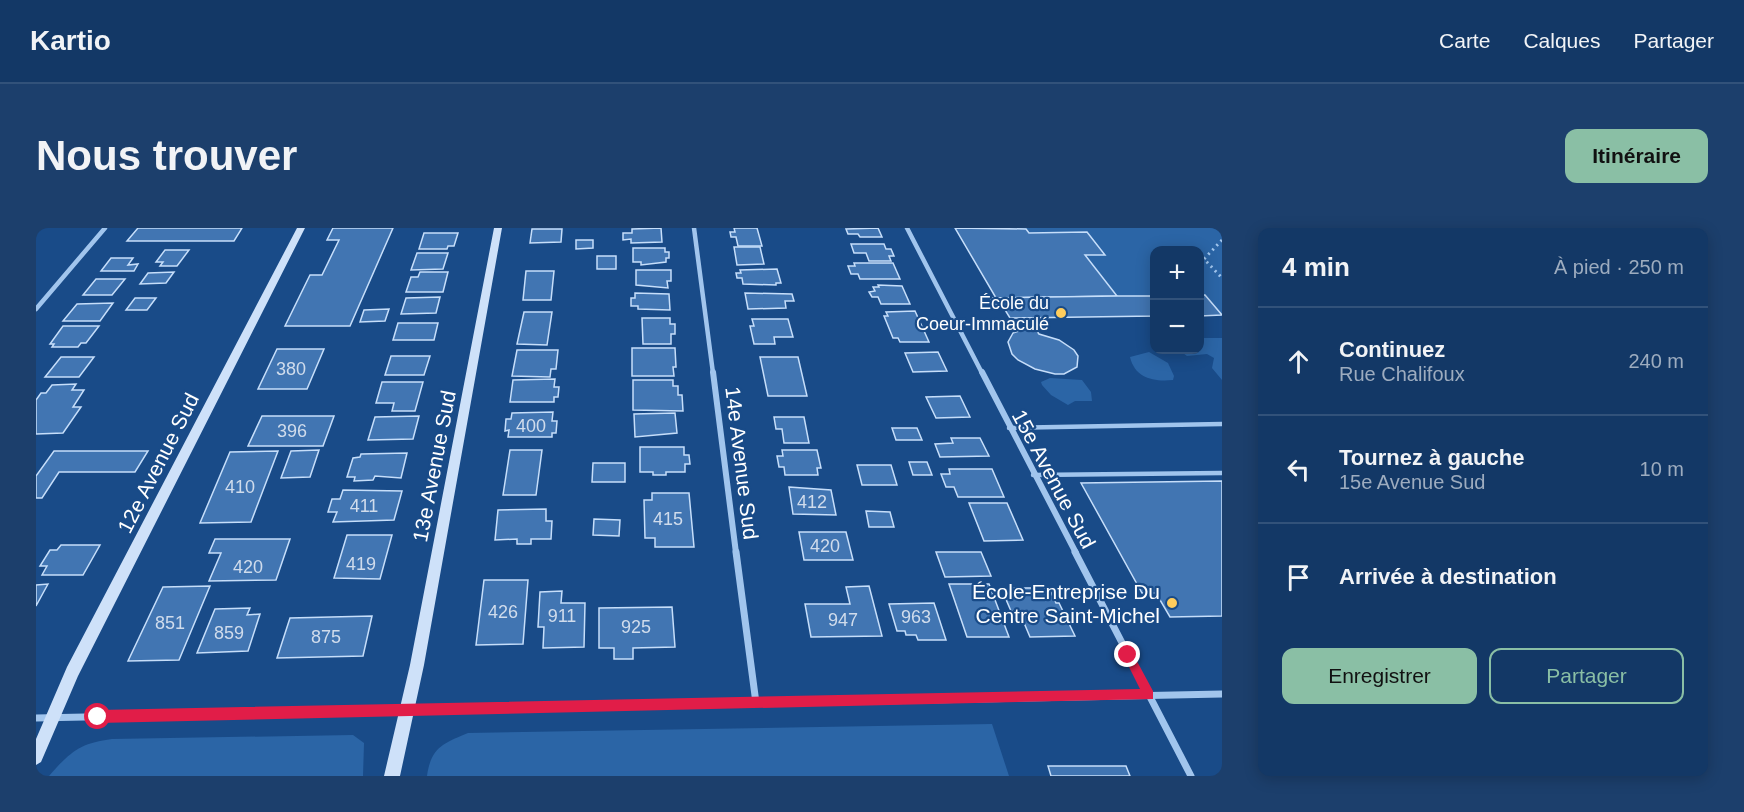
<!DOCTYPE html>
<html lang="fr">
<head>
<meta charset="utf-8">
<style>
	body { margin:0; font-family:Helvetica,sans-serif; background:#1c3f6c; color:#f1f3f6 }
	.controls { position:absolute; right:18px; top:18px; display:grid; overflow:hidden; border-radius:12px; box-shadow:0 3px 15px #0003 }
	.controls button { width:54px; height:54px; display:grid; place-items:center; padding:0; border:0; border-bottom:2px solid #32527a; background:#133866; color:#f1f3f6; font:30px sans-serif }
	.stop { position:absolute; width:18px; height:18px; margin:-14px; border:4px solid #e11d48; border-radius:50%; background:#fff }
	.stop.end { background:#e11d48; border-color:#fff; box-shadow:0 2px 6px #0008 }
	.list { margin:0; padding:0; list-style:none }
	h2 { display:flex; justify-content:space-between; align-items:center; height:78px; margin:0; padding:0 24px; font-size:26px }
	h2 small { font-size:20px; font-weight:400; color:#9dacbf }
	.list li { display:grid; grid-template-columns:39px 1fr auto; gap:18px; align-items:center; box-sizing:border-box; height:108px; padding:0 24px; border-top:2px solid #32527a }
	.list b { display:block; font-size:22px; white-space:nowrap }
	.list p { margin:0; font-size:20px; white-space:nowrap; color:#9dacbf }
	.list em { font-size:20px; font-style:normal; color:#9dacbf }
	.actions { display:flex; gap:12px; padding:18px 24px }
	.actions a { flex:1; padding:14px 0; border:2px solid #8abfa5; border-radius:12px; text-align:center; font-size:21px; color:#8abfa5 }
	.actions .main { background:#8abfa5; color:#111 }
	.icon { flex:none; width:33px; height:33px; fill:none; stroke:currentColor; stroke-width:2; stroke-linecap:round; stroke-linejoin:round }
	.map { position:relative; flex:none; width:1186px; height:548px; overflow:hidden; border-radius:12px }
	header { display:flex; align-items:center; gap:36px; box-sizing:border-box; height:84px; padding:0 30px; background:#133866; border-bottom:2px solid #32527a }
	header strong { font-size:28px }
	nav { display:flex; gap:33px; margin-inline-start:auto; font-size:21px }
	.intro { display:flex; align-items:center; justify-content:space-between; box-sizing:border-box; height:144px; padding:0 36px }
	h1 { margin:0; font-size:42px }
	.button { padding:15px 27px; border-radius:12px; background:#8abfa5; color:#111; font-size:21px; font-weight:700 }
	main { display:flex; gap:36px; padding:0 36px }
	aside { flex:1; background:#133866; border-radius:12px; box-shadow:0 3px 15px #0003 }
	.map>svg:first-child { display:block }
</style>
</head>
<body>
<header>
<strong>Kartio</strong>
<nav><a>Carte</a><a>Calques</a><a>Partager</a></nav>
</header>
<div class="intro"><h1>Nous trouver</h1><a class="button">Itinéraire</a></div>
<main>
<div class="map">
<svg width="1186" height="548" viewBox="0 0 1186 548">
	<rect width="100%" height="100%" fill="#194b88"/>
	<g fill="#2b65a6">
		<path d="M959,0H1186V86L1169,67H1164V22H1118V68H1081L1049,27L1069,26L1051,4L993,5L990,1Z"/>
		<path d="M1164,110H1186V152L1176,140L1178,130L1171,126L1151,128L1143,122H1164Z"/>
		<path d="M1113,124L1132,135L1138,148L1137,152C1117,154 1099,150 1094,129Z"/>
		<path d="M1014,150L1046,152L1055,164L1056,173H1039L1032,177L1015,167L1006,157L1005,154Z"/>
		<path d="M956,496L973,548H391C395,519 408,515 432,505Z"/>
		<path d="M317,507L328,515L327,548H13C34,524 44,515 76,511Z"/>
	</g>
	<g fill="#4175b2" stroke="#c6defa" stroke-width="1.5">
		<path d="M102,0H206L198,13H91Z"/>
		<path d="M297,0H357L314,98H249L274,47H286L303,12H291Z"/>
		<path d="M625,0L626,14L595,15V11L587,12V5H596V1Z"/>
		<path d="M698,0H721L726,18H702L700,9H695L694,4H699Z"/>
		<path d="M842,0L846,9H824L822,6H812L810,1Z"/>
		<path d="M919,0L990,1L993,5L1051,4L1069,27H1049L1081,68L960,70Z"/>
		<path d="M496,1H526L525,14L494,15Z"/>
		<path d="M388,5H422L418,18H412L411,21H383Z"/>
		<path d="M540,12H557V20L540,21Z"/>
		<path d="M815,16H848L850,21H855L858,28H853L855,33H833L830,25H818Z"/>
		<path d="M698,19H724L728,36L701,37Z"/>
		<path d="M597,20H629V24H633V30H630V34L605,37V34H597Z"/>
		<path d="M129,22H153L141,38H124L127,34H120Z"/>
		<path d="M381,25H412L407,41L375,42Z"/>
		<rect x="561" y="28" width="19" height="13"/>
		<path d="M75,30H97L92,37L102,36L98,43H65Z"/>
		<path d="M818,35H857L864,51H824L822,46H815L812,38H819Z"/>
		<path d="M741,41L745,55H740V57L707,56L706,50H701L700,45H705L704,42Z"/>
		<path d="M600,42H635V53H631L632,60L600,57Z"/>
		<path d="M490,43H518L515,72H487Z"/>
		<path d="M138,44L130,55L104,56L112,45Z"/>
		<path d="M384,44H412L407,64H370L375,49H382Z"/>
		<path d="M60,51H89L76,67H47Z"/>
		<path d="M842,57L866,58L874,76H845L842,69H836L833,64L839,63L837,59H843Z"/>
		<path d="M599,65L633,66L634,82L602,81V78H595V70H599Z"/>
		<path d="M709,65L756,66L758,73H749L750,80L712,81Z"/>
		<path d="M1164,67H1169L1186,87L1164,88Z"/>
		<path d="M1081,68H1118V88L974,90L966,77H958L954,70Z"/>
		<path d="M404,69L400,85L365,86L370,70Z"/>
		<path d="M99,70H120L111,82H90Z"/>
		<path d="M77,75L64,93H27L41,76Z"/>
		<path d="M353,81L349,93L324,94L328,82Z"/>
		<path d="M879,83L893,114H864L862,110H857L848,88H852L850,84Z"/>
		<path d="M488,84H516L511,117L481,116Z"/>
		<path d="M606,90H634V96H639V106H635V116H607Z"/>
		<path d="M985,90H992L1003,106L1023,112L1038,122L1042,128L1041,139L1028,146H1019L999,141L982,132L976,126L972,114L977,105L992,100Z"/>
		<path d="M716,91H752L757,109H738L739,116H718L714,98H718Z"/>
		<path d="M362,95H402L398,112H357Z"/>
		<path d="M27,98H63L50,115H45L42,119H16L18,116H14Z"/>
		<path d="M596,120H639L640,139H637L638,148H596Z"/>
		<path d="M241,121H288L271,161H222Z"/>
		<path d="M481,122H522L520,141H515L514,149L476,148Z"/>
		<path d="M902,124L911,143L877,144L869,125Z"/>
		<path d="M355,128H394L388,147H349Z"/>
		<path d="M25,129H58L43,149H9Z"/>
		<path d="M724,129H762L771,168H732Z"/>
		<path d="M519,151L518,159H523L522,169H518V174H474L477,152Z"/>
		<path d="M597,152H637V158H642V167H646L647,183L597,182Z"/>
		<path d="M346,154H387L379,183H356L358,175H340Z"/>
		<path d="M40,156L36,162H48L37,179H45L27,205L0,206V172L5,165H10L16,157Z"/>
		<path d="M924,168L934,189L900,190L890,169Z"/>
		<path d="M517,184L516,193H521L520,205H516V209H472L473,202L469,203L470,191H475L476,185Z"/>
		<path d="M639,185L641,205L599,209L598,186Z"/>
		<path d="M226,188H298L287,218H212Z"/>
		<path d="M383,188L377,211L332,212L339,189Z"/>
		<path d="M738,189H768L773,215H748L746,201H740Z"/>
		<path d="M856,200H881L886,212H860Z"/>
		<path d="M915,210H944L953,228L904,229L899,216L917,215Z"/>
		<path d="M604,219H648V227H653L654,236H649V244H630V247H617V244H604Z"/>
		<path d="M283,222L274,249L245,250L255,223Z"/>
		<path d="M474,222H506L500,267H467Z"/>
		<path d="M746,222H781L785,240H781L782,247H749L748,239H743L741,228H747Z"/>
		<path d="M18,223H112L99,244H23L6,270H0V248Z"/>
		<path d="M242,223L215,294L164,295L194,224Z"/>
		<path d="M371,225L365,250L339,248L337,252L318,253L319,249H311L317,230L324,229L325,226Z"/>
		<path d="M873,234H891L896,247H877Z"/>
		<path d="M557,235H589V254H556Z"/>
		<path d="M821,237H855L861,257H826Z"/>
		<path d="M913,241H956L968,269H922L918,259H910L905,246H914Z"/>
		<path d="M1186,253V388L1134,389L1120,365H1106L1045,255Z"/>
		<path d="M753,259L795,262L800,287L757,286Z"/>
		<path d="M307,262L366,263L358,292L297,294L301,284H292L296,271H304Z"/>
		<path d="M616,265H653L658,319H619V310H609L608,272H616Z"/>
		<path d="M933,275H971L987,312L948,313Z"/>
		<path d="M510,281V293H516L515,311H495V316H481V311L459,312L462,282Z"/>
		<path d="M830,283L854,284L858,299H833Z"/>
		<path d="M558,291L584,292L583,308L557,307Z"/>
		<path d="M763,304H810L817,332H768Z"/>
		<path d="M311,307H356L344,351L298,350Z"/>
		<path d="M179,311H254L240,352L173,353L185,325H173Z"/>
		<path d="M25,317H64L47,347H6L11,338H4L14,322H21Z"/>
		<path d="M900,324H945L955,348L909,349Z"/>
		<path d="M448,352H492L487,416L440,417Z"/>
		<path d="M12,356L0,378V357Z"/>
		<path d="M913,356H953L973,409H931Z"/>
		<path d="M174,358L143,432L92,433L127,359Z"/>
		<path d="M833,358L846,408L775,409L769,376H814L810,359Z"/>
		<path d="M973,360H1013L1020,375H1023L1039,408L994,409L983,383H975L969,369L976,368Z"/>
		<path d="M526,363L525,375H549L548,419L507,420L508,399H502L504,364Z"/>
		<path d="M898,375L910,412H882L880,407H870L869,403H861L853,376Z"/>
		<path d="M636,379L639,419L597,420V431H578V420H563V380Z"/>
		<path d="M214,380L211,387L224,386L212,423L161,425L179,381Z"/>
		<path d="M336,388L327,428L241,430L254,390Z"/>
		<path d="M1012,538H1090L1094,548H1015Z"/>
	</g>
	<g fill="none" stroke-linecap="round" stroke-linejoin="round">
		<path stroke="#a1c5ed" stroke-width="3" stroke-dasharray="2 4" stroke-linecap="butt" d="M1186,12L1168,31L1186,50"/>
		<g stroke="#a1c5ed" stroke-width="4.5">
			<path d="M973,200L1186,196"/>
			<path d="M997,247L1186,245"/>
		</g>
		<g stroke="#a1c5ed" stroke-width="4.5">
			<path d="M658,0L677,145"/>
			<path d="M871,0L946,145"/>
			<path d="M0,81L69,0"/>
		</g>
		<g stroke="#a1c5ed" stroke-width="6">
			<path d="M677,144L700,325"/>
			<path d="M946,144L1040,325"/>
		</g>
		<g stroke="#a1c5ed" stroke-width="7">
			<path d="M700,324L720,475"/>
			<path d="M1039,324L1155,548"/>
			<path d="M0,490L1186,466"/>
		</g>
		<g fill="#cee1f9" fill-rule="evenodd">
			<path d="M261,0H269L42,448L5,534L0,537V511L31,439Z"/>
			<path d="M458,0H466L388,437L364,548H348L374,437Z"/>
		</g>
	</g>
	<path fill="#e11d48" d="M1092,422L1096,424L1117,463V471L62,495L56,489L62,482L1104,461L1087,427Z"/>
	<g fill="#ffcd5d" stroke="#194b88" stroke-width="2">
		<circle cx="1025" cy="85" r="6"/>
		<circle cx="1136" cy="375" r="6"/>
	</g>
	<g text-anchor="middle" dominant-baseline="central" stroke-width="4.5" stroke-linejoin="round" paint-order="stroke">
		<g font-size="18" fill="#fff" stroke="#194b88" text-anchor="end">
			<text x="1013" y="75">École du<tspan x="1013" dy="21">Coeur-Immaculé</tspan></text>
		</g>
		<g font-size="18" fill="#d0dcec">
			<text x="255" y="141">380</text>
			<text x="495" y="198">400</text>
			<text x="256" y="203">396</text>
			<text x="204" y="259">410</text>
			<text x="776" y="274">412</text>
			<text x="328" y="278">411</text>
			<text x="632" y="291">415</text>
			<text x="789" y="318">420</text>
			<text x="325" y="336">419</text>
			<text x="212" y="339">420</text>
			<text x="467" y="384">426</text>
			<text x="526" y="388">911</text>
			<text x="880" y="389">963</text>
			<text x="807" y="392">947</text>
			<text x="134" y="395">851</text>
			<text x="600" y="399">925</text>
			<text x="193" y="405">859</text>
			<text x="290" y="409">875</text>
		</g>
		<g font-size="21" fill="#fff" stroke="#194b88">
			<text transform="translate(122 235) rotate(-63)">12e Avenue Sud</text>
			<text transform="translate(706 235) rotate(83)">14e Avenue Sud</text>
			<text transform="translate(398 238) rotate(-79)">13e Avenue Sud</text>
			<text transform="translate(1018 251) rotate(62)">15e Avenue Sud</text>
		</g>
		<g font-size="21" fill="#fff" stroke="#194b88" text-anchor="end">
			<text x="1124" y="363">École-Entreprise Du<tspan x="1124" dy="24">Centre Saint-Michel</tspan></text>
		</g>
	</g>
</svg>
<div class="controls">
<button>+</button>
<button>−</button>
</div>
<div class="stop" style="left:62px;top:489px"></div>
<div class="stop end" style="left:1092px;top:427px"></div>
</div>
<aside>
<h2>4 min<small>À pied · 250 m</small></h2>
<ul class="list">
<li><svg class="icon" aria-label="ahead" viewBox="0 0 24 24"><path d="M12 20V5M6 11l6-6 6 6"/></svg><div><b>Continuez</b><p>Rue Chalifoux</p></div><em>240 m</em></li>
<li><svg class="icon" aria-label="left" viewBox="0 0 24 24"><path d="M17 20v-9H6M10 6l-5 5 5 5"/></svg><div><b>Tournez à gauche</b><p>15e Avenue Sud</p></div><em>10 m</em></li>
<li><svg class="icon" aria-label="arrive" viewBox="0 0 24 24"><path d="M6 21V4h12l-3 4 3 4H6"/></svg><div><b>Arrivée à destination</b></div></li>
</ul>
<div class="actions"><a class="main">Enregistrer</a><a>Partager</a></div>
</aside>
</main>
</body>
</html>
